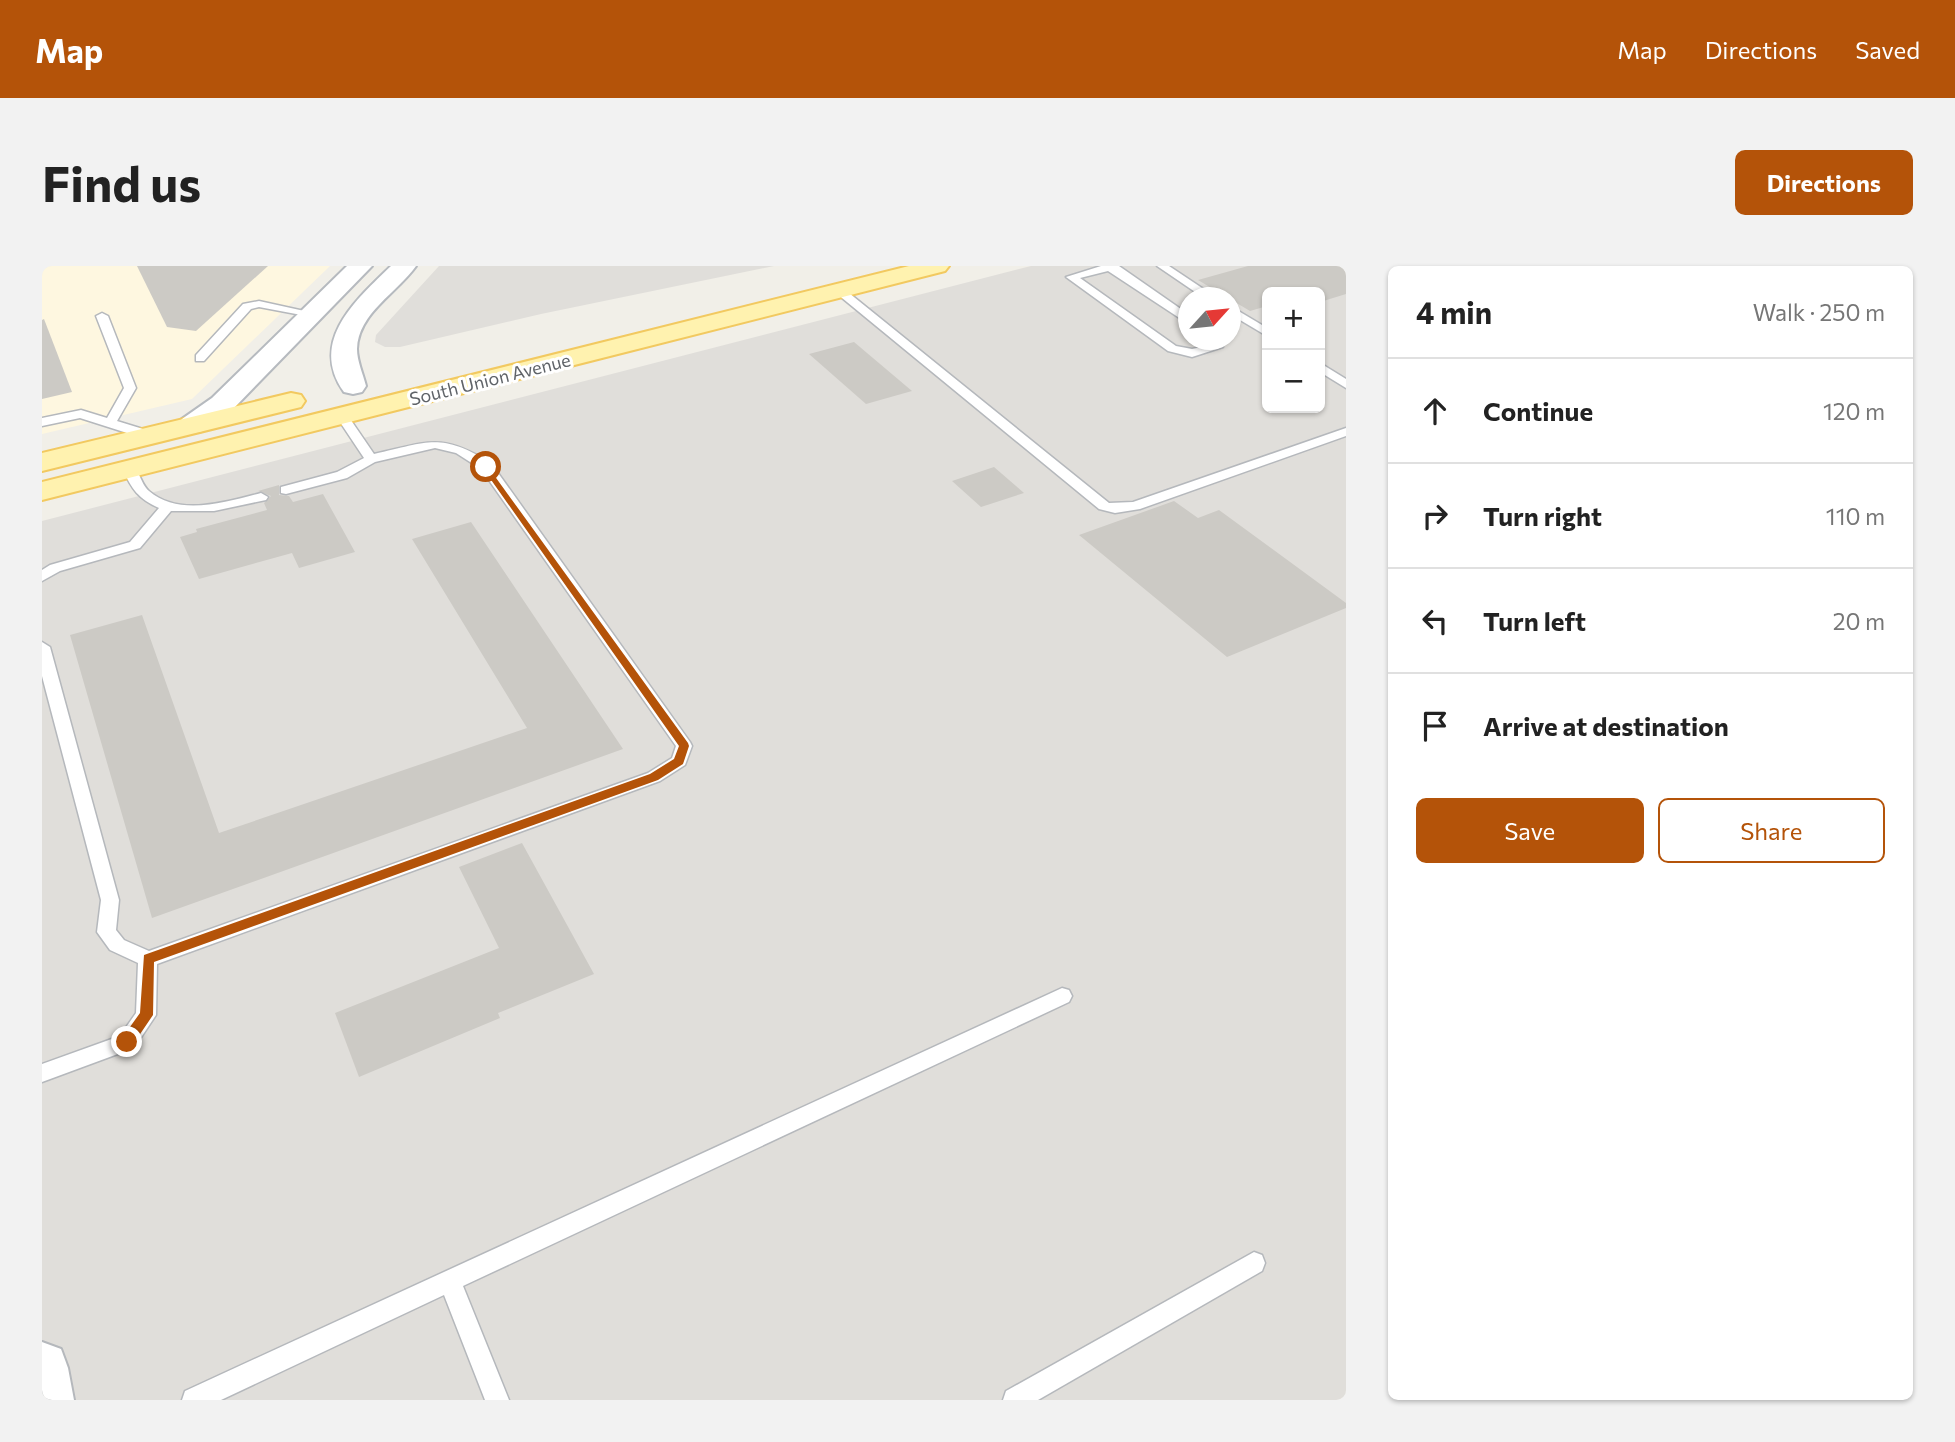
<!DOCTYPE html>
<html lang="en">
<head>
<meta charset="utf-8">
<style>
	body { margin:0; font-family:Commissioner,sans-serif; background:#f2f2f2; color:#222 }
	.controls { position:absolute; right:21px; top:21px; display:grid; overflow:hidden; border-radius:10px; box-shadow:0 2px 5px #0004 }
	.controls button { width:63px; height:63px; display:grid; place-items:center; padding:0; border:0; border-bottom:2px solid #e0e0e0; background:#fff; color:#222; font:35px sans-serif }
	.compass { position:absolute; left:1136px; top:21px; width:63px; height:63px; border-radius:50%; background:#fff; box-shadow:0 2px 5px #0004; rotate:63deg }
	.stop { position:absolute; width:21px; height:21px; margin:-16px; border:5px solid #b45309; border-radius:50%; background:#fff }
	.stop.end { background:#b45309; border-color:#fff; box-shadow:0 2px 7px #0008 }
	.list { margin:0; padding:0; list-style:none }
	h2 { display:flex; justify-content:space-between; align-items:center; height:91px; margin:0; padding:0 28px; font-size:30px }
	h2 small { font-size:23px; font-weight:400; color:#767676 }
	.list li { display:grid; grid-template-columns:46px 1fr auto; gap:21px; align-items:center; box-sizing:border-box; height:105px; padding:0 28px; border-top:2px solid #e0e0e0 }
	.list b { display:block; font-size:26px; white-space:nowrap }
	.list em { font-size:23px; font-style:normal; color:#767676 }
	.actions { display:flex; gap:14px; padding:21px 28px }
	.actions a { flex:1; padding:16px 0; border:2px solid #b45309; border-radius:10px; text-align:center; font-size:24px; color:#b45309 }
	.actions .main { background:#b45309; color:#fff }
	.icon { flex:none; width:38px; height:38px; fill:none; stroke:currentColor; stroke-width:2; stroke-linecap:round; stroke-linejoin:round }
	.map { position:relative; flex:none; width:1304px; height:1134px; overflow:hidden; border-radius:10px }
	header { display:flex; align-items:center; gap:42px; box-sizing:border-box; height:98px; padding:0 35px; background:#b45309; color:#fff }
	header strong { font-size:33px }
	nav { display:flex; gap:38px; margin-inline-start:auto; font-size:24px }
	.intro { display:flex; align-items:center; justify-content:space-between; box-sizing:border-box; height:168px; padding:0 42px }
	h1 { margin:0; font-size:49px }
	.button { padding:18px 32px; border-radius:10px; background:#b45309; color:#fff; font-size:24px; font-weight:700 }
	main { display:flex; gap:42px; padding:0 42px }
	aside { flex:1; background:#fff; border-radius:10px; box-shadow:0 2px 5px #0004 }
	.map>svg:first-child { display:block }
</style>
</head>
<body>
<header>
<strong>Map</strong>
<nav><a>Map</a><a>Directions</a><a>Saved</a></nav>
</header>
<div class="intro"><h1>Find us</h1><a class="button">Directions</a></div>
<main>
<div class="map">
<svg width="1304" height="1134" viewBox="0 0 1304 1134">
	<rect width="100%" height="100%" fill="#f1efe8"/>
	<path fill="#fef7e0" d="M0,0H288L150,133L0,168Z"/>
	<g fill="#e0deda" fill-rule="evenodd">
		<path d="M397,0H732L499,48L358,81H343L333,76L334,69Z"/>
		<path d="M989,0H1304V1134H0V255ZM1225,26H1278V142H1225ZM1146,32H1188V74H1146Z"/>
	</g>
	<g fill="#cccac5">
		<path d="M95,0H226L154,65L125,61Z"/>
		<path d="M1206,0H1304V28L1278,36V26H1225V40L1208,45L1156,14Z"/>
		<path d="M2,53L30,126L0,133V54Z"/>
		<path d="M812,76L870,125L824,138L767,88Z"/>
		<path d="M952,201L982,227L939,241L910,215Z"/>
		<path d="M237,219V229L247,230L251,236L281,228L313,286L257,302L250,287L157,313L138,271L155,266L154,263L225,244L222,237L229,230L216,225Z"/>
		<path d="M1132,235L1156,252L1177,244L1304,337V342L1185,391L1037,269Z"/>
		<path d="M429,256L581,483L110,652L28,369L100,349L177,567L485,462L370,273Z"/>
		<path d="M480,577L552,708L456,747L458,752L317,811L293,747L457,682L417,601Z"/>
	</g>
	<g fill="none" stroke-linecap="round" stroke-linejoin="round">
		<g stroke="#b5b8bc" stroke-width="3">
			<g id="service">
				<path d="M1059,0H1077L1146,48V56L1142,55L1066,5L1038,12L1134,80L1150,83L1169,79L1170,74H1180L1181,81L1150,91L1126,85L1024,11Z"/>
				<path d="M1115,0H1127L1175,32H1162Z"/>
				<path d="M794,23H802L1067,237L1091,236L1304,162V170L1098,243L1073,247L1057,243L794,27Z"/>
				<path d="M217,35L276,48L270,51L217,41L209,43L162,95H154V89L201,38Z"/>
				<path d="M1188,40L1225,62V70L1188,48Z"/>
				<path d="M60,47L66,50L94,122L75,155L114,167V173H104L38,152L0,160V152L39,144L65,152L82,122L54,50Z"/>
				<path d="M1278,97L1304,113V122L1278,106Z"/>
				<path d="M300,146L304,147L332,188C387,176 398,166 449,197L648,476L650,480L643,499L618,515L115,698L114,749L92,782L0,816V798L78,770L94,747L96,697L68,684L55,666L59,634L0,410V376L8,381L77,634L74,664L82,674L107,685L606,507L630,492L634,480L439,203L414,187L393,182L333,196L305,212L244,228L239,227V221L295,206L322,192L294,150Z"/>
				<path d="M88,199C98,203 98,217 107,225C137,251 184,236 219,227L226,231L224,234L172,245H129L98,282L18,305L0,315V304L8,299L88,276L117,242C97,233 89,223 81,203Z"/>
				<path d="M1020,722L1027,724L1030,730L1027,736L421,1020L467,1134H443L402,1029L179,1134H140L143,1125Z"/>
				<path d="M1212,986L1220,989L1223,997L1220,1005L996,1134H961L964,1125Z"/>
			</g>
		</g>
		<g stroke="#b5b8bc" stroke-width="4">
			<path id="tertiary" d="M0,1076L19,1083L26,1102L32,1134H0Z"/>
		</g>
		<g stroke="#b6babf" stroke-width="4">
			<g id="secondary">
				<path d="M305,0H330L190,144L160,165L150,167L140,165L136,159L140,153L170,132Z"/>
				<path d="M349,0H374C355,27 316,47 315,83C315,95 321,108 324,120L320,126L311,128L302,126C266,75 315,33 349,0Z"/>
			</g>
		</g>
		<g stroke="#f2c960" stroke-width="4">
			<g id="primary">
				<path d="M867,0H907L903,5L0,234V216Z"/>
				<path d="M249,127L259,129L263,135L259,141L0,205V187Z"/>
			</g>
		</g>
		<use href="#service" fill="#fff" fill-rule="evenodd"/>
		<use href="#tertiary" fill="#fff" fill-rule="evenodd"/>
		<use href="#secondary" fill="#fff" fill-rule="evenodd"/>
		<use href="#primary" fill="#fff2af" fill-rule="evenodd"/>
	</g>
	<path fill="#b45309" d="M444,198L646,477L647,480L641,498L616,514L112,696L111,749L90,780H80V772L98,747L102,689L608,508L632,493L637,480L440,201Z"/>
	<g text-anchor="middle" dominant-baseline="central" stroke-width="6" stroke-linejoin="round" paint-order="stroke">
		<g font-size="18" fill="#5f6368" stroke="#fff">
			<text transform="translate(448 113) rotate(-14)">South Union Avenue</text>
		</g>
	</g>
</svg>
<div class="controls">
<button>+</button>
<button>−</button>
</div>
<svg class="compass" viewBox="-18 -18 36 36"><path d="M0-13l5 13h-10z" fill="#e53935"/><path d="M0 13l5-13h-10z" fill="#767676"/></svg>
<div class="stop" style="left:444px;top:201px"></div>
<div class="stop end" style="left:85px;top:776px"></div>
</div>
<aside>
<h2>4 min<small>Walk · 250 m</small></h2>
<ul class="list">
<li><svg class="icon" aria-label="ahead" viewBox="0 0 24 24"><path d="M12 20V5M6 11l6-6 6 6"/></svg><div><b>Continue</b></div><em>120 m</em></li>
<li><svg class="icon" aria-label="right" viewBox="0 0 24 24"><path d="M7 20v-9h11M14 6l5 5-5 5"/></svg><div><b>Turn right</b></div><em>110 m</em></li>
<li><svg class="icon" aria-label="left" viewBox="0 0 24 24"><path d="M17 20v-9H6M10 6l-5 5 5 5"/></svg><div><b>Turn left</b></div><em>20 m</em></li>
<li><svg class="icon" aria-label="arrive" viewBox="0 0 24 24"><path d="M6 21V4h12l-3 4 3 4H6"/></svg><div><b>Arrive at destination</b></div></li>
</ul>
<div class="actions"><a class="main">Save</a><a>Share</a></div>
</aside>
</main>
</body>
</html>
